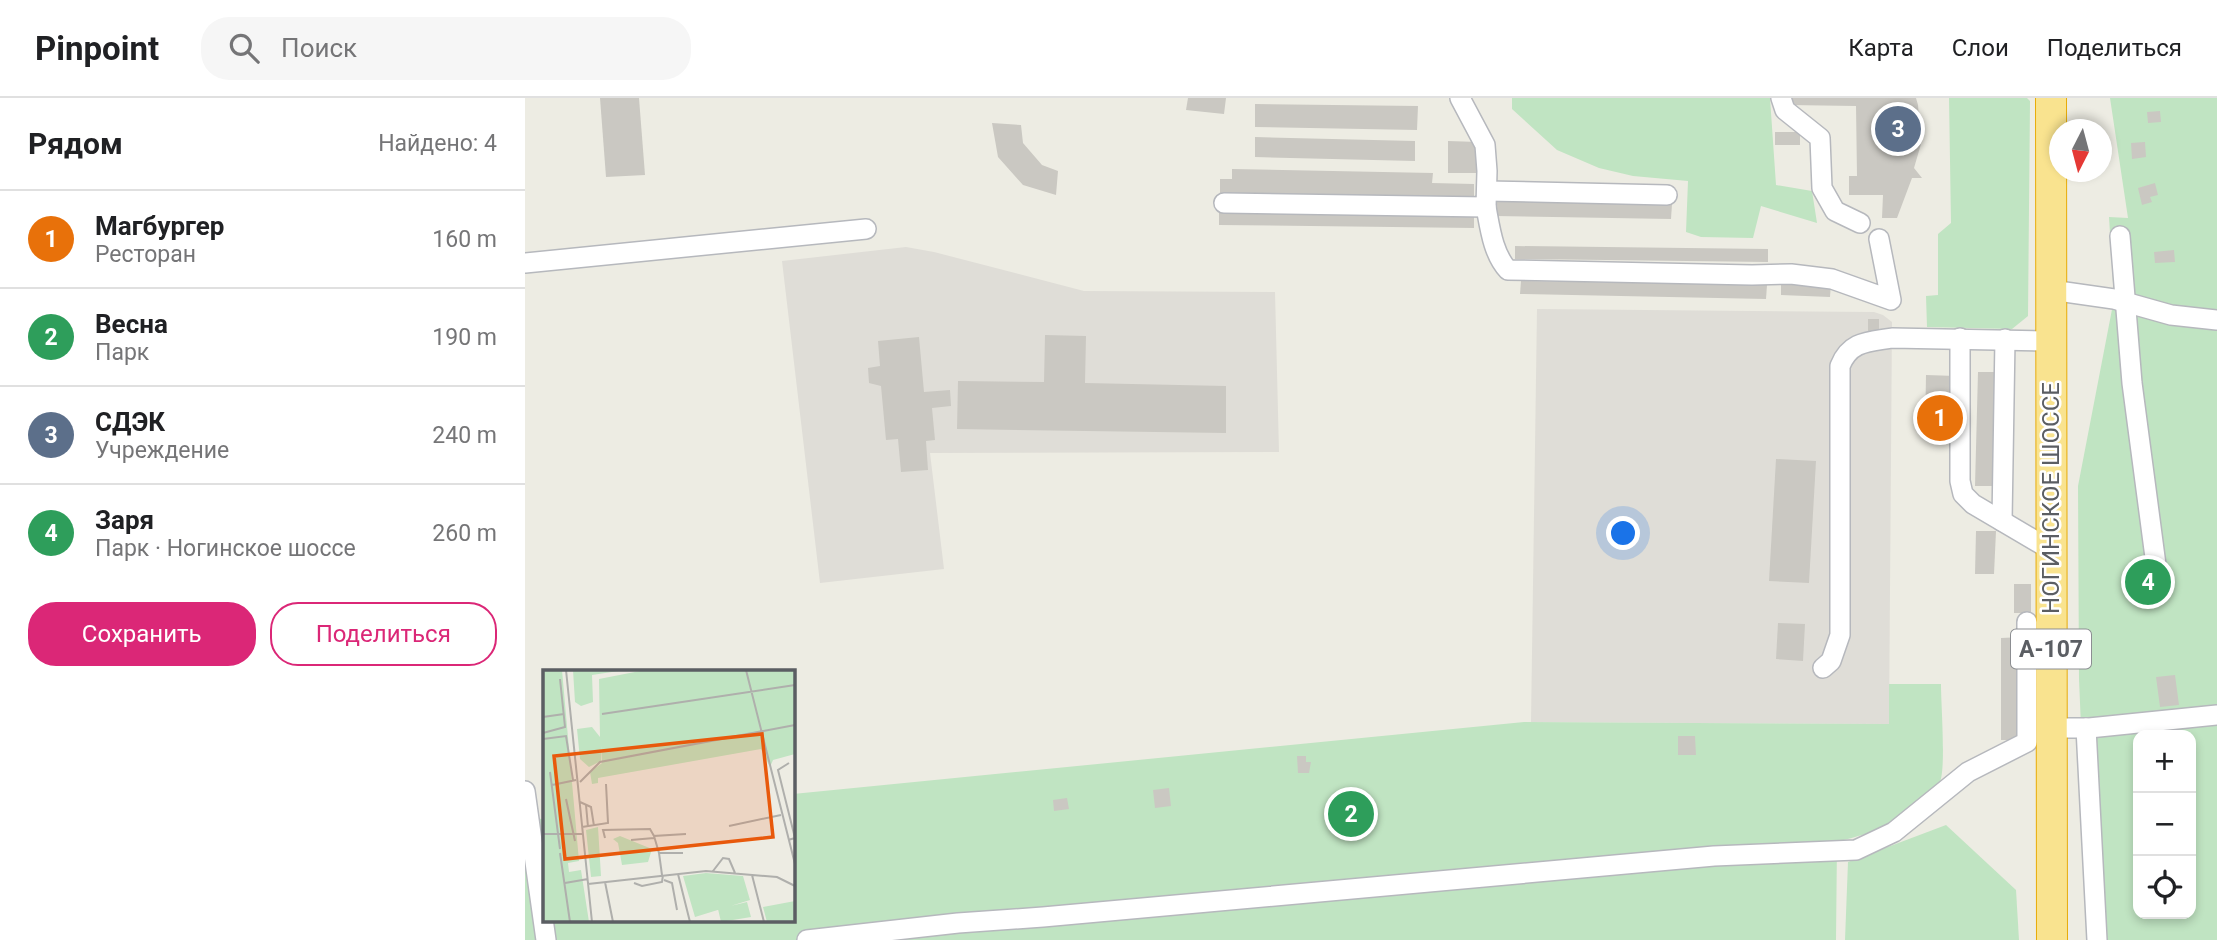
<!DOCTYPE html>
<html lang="ru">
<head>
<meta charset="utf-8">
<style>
	body { margin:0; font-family:Roboto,sans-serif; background:#f6f6f6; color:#202124 }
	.controls { position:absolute; right:21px; bottom:21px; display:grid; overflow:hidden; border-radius:14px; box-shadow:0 4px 10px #0003 }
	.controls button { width:63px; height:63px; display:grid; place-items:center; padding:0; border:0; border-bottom:2px solid #e0e0e0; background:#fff; color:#202124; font:35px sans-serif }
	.compass { position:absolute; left:1524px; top:21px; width:63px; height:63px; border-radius:50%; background:#fff; box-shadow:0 4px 10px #0003; rotate:186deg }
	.you { position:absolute; left:1099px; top:436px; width:24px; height:24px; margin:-18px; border:5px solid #fff; border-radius:50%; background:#1a73e8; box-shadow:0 0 0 10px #1a73e833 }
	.badge { display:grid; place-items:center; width:46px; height:46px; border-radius:50%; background:#db2777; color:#fff; font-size:23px; font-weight:700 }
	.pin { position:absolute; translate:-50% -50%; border:4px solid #fff; box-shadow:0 2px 7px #0006 }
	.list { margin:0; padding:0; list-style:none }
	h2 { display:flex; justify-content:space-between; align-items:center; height:91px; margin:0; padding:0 28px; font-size:30px }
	h2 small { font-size:23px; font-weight:400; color:#757577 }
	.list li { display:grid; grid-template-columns:46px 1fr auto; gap:21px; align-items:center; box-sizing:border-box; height:98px; padding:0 28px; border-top:2px solid #e0e0e0 }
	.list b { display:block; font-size:26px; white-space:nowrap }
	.list p { margin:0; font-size:23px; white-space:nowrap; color:#757577 }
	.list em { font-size:23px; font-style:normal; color:#757577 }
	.actions { display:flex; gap:14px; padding:21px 28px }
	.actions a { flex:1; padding:16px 0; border:2px solid #db2777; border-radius:28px; text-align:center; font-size:24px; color:#db2777 }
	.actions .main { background:#db2777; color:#fff }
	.icon { flex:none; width:38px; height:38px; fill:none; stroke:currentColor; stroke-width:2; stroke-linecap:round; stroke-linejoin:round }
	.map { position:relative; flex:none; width:1692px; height:842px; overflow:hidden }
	header { display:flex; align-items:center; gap:42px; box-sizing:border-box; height:98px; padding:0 35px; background:#fff; border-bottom:2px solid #e0e0e0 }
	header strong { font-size:33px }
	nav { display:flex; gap:38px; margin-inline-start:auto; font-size:24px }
	.search { width:490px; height:63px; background:#f6f6f6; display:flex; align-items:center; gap:18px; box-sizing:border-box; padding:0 24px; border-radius:28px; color:#757577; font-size:26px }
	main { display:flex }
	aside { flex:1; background:#fff }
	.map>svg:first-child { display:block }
</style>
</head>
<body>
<header>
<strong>Pinpoint</strong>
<div class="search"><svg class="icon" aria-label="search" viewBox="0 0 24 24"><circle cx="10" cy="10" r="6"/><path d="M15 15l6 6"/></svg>Поиск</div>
<nav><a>Карта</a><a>Слои</a><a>Поделиться</a></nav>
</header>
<main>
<aside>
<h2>Рядом<small>Найдено: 4</small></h2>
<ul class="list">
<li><span class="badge" style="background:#e8710a">1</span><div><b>Магбургер</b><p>Ресторан</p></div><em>160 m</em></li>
<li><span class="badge" style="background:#2e9e5b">2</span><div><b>Весна</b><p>Парк</p></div><em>190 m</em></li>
<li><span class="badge" style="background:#5c6f8a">3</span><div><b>СДЭК</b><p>Учреждение</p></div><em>240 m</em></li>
<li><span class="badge" style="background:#2e9e5b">4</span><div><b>Заря</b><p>Парк · Ногинское шоссе</p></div><em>260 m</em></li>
</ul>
<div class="actions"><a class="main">Сохранить</a><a>Поделиться</a></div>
</aside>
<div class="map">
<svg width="1692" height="842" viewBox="0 0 1692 842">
	<rect width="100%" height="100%" fill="#edece3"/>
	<g fill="#dfddd7">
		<path d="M381,149L409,154L559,193L750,194L754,354L405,355L419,471L295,485L257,163Z"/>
		<path d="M1012,211L1349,214L1358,217L1367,224L1364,626L1006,624Z"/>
	</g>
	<g fill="#c0e4c2" fill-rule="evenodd">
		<path d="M987,0H1245L1251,87L1287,93L1292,125L1236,108L1228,140L1176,139L1161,134L1163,83L1108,78L1074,70L1032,52L987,11Z"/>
		<path d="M1424,0H1502L1505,3L1503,218L1487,231L1402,229L1401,198L1413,197V136L1426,125Z"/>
		<path d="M1585,0H1692V842H1565L1554,581L1553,388L1589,201L1584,119L1603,120ZM1613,637H1666V816H1613Z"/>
		<path d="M1364,586H1416C1416,606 1421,669 1415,684C1401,723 1347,734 1312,744L1311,842H0V720L19,721V823H268V696L999,624L1364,626Z"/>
		<path d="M1421,727L1491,792L1494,842H1320L1323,764Z"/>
	</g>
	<g fill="#cac8c2">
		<path d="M75,0H114L120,77L81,79Z"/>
		<path d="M663,0H701L699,16L661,12Z"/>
		<path d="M1264,0H1391L1393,7L1396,46L1389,70L1397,80H1387L1372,120H1357L1358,97H1324V78H1332L1331,8L1264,7Z"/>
		<path d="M730,6L893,8L892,32L730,29Z"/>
		<path d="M1635,13L1636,24L1623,25L1622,14Z"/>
		<path d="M467,25L496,27L498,45L517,67L533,73L531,97L498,87L473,59Z"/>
		<rect x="1250" y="34" width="25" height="13"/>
		<path d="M730,39L890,43V63L730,59Z"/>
		<path d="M923,43L953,44L952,75H923Z"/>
		<path d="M1620,44L1621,59L1607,61L1606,45Z"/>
		<path d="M707,71L908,75L907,85L949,86V100L695,96V81H707Z"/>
		<path d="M1630,85L1633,97L1625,99L1627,104L1617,107L1613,90Z"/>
		<path d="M970,102L1147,106L1146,121L970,118Z"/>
		<path d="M694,113L949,116V130L694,127Z"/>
		<path d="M990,148L1243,151V164L990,161Z"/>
		<path d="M1649,152L1650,164L1630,165L1629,154Z"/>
		<path d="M996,183L1242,187L1241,201L995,196Z"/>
		<path d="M1256,184L1306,185L1305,199L1256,197Z"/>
		<rect x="1343" y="221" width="11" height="14"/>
		<path d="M520,237L561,238L560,285L701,288V335L432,331L433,283L519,284Z"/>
		<path d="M394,239L399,294L425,292L426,308L407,310L410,342L401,343L403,372L376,374L373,341L361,342L356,288L344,285L343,270L355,268L353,243Z"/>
		<path d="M1453,274H1475L1471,388H1450Z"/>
		<path d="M1401,277L1431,278L1429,336L1400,335Z"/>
		<path d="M1251,361L1291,363L1284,485L1244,483Z"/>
		<path d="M1451,433H1471L1469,476H1450Z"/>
		<rect x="1489" y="486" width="17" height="29"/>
		<path d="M1253,525L1280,526L1278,563L1251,561Z"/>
		<path d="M1497,539V642H1476V540Z"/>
		<path d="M1650,577L1654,607L1635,609L1631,579Z"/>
		<path d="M1153,638H1170L1171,657H1153Z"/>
		<path d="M772,658H781V664H786L784,675H773Z"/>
		<path d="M644,690L646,708L630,710L628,692Z"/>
		<path d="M542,700L544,711L529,713L528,702Z"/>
	</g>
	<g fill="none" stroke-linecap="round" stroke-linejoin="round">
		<g stroke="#b6b8bd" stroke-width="22">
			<g id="minor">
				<path d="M1256,0L1260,12L1295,40L1297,90L1310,113L1335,125"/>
				<path d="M962,93L1142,97"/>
				<path d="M699,105L961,109L962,73L960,47L935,0"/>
				<path d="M961,109C965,130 968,156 983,172L1227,177L1266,176L1307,181L1366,202L1354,141"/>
				<path d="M1595,138L1607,285L1633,482"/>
				<path d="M0,165L341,131"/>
				<path d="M1526,192L1589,201L1646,217L1692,222"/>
				<path d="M1435,240V383L1438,396L1448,406L1526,452"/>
				<path d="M1477,423L1480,241"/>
				<path d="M1298,570L1306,563L1315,537V268C1325,243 1343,244 1367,240L1526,243"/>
				<path d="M1526,630H1564L1692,617"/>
				<path d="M1561,630L1572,842"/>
				<path d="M0,693L21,842"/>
				<path d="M282,842L433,825L518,819L1189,758L1331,752L1369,734L1443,674L1502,644V524"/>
			</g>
		</g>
		<g stroke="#e8ac09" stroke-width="32">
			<path id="highway" d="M1526,0L1527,842"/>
		</g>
		<use href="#minor" stroke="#fff" stroke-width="19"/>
		<use href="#highway" stroke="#f9e38f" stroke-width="30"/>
	</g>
	<g text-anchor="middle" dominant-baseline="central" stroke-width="5" stroke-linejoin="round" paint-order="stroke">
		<rect fill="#fff" stroke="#8c8e92" stroke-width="2" x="1486" y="531.5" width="80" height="39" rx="5"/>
		<g font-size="23" font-weight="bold" fill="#5b5e63">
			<text x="1526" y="551">А-107</text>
		</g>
		<g font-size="24" fill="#5b5e63" stroke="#fff">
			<text transform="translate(1526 400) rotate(-90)">НОГИНСКОЕ ШОССЕ</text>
		</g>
	</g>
	<g transform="translate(18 572)">
		<rect width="252" height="252" fill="#edece3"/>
		<path d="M0,0H19L36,191L25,193L26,202L38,200L46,252H0ZM30,0H82L49,5L50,32L38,36L32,32ZM102,0H252V84L230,90L227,97L218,79L55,108V113L49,114L47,102L59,93L58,76V91L46,97L37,89L34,59L49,57L57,67L56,9ZM55,157L58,206L48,207L43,160ZM77,166L109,179L105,192L79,195L75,173L70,169ZM163,203L200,206L207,230L152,247L140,206ZM252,231V252H224L220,237ZM204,232L208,247L178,252L175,239Z" fill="#c0e4c2"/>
		<path fill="none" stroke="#afafac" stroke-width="2" d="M23,0L49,252M203,0L252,194M59,44L252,15M0,47L21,44M0,63L22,57L17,9M0,69L23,66L30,110M7,102L17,179M37,112L57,92L252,55M9,115L33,110M23,129L32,171M37,132L48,137L51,156M43,135L45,157M186,156L238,145M39,157L65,153L63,114M0,164H40M62,168L60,160L107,159L111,166M88,170L111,168M245,170L252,168L235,100L246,93M17,183L27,252M116,183L111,166L143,164M170,201L180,188L186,189L192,203M135,204L147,252M119,205L116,183H140M209,205L221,252M121,210L129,213L134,240M62,212L70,252M22,213L45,209M91,213L99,216L119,212L120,205M45,214L163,201L234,207L252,216"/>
		<path fill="#e8590c" fill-opacity="0.15" stroke="#e8590c" stroke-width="3.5" d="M219,64L230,167L22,189L11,86Z"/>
		<rect width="252" height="252" fill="none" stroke="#5b5e63" stroke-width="3.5"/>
	</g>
</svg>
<div class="controls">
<button>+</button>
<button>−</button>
<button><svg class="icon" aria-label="locate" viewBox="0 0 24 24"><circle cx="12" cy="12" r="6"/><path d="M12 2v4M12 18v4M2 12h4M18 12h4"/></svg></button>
</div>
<svg class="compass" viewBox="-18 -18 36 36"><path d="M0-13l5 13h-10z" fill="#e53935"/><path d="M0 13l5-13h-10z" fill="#757577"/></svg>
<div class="you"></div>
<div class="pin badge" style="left:1415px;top:320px;background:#e8710a">1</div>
<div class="pin badge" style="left:826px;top:716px;background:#2e9e5b">2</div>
<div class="pin badge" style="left:1373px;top:31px;background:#5c6f8a">3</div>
<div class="pin badge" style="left:1623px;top:484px;background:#2e9e5b">4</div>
</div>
</main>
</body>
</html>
